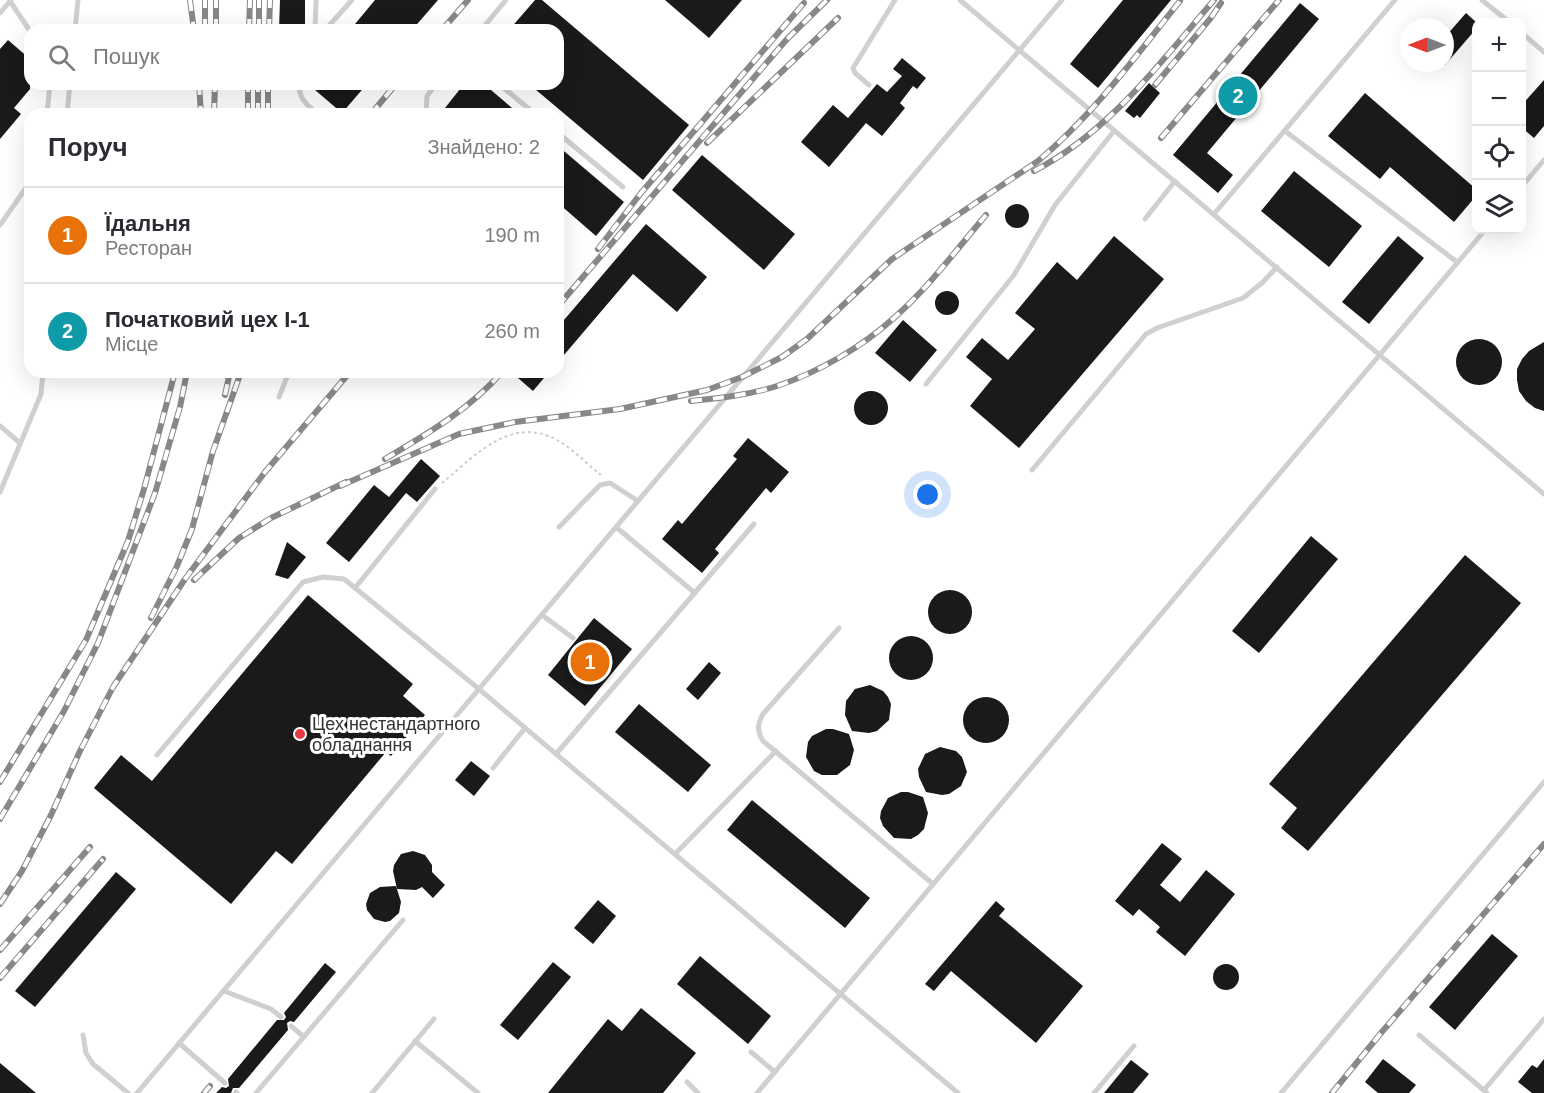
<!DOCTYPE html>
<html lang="uk">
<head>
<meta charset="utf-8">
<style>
	body { margin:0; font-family:Arial,sans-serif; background:#f2f2f3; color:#2b2b33 }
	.controls { position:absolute; right:18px; top:18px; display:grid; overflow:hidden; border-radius:12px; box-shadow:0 6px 24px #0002 }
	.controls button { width:54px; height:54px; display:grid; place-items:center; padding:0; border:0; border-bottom:2px solid #e1e1e2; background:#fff; color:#2b2b33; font:30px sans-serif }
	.compass { position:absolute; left:1400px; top:18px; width:54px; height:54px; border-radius:50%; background:#fff; box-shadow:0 6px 24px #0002; rotate:270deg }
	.you { position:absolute; left:928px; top:495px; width:21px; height:21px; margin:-15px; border:4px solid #fff; border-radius:50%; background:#1a73e8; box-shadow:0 0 0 9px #1a73e833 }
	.badge { display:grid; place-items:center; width:39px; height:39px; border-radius:50%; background:#0f766e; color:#fff; font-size:20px; font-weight:700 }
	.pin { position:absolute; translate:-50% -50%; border:3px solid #fff; box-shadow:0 2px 6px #0006 }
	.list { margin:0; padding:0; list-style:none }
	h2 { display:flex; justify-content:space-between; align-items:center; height:78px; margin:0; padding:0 24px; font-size:26px }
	h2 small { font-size:20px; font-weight:400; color:#7c7c81 }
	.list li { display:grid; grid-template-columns:39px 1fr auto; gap:18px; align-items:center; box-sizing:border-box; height:96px; padding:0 24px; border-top:2px solid #e1e1e2 }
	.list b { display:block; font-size:22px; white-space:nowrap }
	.list p { margin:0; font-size:20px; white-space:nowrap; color:#7c7c81 }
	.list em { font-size:20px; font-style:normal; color:#7c7c81 }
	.icon { flex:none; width:33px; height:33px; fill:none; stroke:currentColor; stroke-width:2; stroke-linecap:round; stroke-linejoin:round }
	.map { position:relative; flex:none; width:1544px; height:1093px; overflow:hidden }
	.search { position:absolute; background:#fff; box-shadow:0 6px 24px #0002; left:24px; top:24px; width:540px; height:66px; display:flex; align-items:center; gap:15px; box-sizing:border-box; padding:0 21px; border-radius:18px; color:#7c7c81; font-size:22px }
	.panel { position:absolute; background:#fff; box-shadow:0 6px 24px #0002; left:24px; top:108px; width:540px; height:270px; border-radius:18px }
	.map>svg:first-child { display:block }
</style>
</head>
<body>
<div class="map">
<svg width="1544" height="1093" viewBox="0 0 1544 1093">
	<rect width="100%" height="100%" fill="#fff"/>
	<g fill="#1a1a1a">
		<path d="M280,0H305V30H279Z"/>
		<path d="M375,0H438L412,30H350Z"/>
		<path d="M535,0H542L689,125L643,180L529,84H558V30H509Z"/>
		<path d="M665,0H742L709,38Z"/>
		<path d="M1123,0H1171L1098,88L1070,64Z"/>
		<path d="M1300,3L1319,19L1207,153L1233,175L1218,193L1173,155Z"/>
		<path d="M1466,13L1476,22V29L1445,65V37Z"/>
		<path d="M8,40L30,59V89L14,108L21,114L0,139V49Z"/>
		<path d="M902,58L926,78L917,89L913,86L900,103L905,108L882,136L866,123L829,167L801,142L833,105L848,118L877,84L887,92L902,76L893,69Z"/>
		<path d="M1544,80V126L1534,138L1521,127V106Z"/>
		<path d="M1149,83L1160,93L1140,118L1137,115L1134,118L1125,111Z"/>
		<path d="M308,84H367L342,113Z"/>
		<path d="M464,84H484L519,114H452L445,108Z"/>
		<path d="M1365,93L1476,189V196L1454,222L1390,167L1380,179L1328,136Z"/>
		<path d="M558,146L624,202L596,236L558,203Z"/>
		<path d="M702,155L795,234L764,270L672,190Z"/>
		<path d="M1294,171L1362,226L1329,267L1261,211Z"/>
		<circle cx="1017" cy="216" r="12"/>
		<path d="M646,224L707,277L677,312L633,274L558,362V327Z"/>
		<path d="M1114,236L1164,279L1019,448L970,406L992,379L966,357L982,338L1008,360L1035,329L1015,313L1057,262L1077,280Z"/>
		<path d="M1398,236L1424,258L1369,324L1342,302Z"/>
		<circle cx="947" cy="303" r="12"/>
		<path d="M903,320L937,350L910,382L875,353Z"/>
		<circle cx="1479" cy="362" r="23"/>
		<path d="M1544,342V411L1535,408L1526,401L1519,391L1517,380V369L1522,359L1529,351Z"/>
		<path d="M511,372H549L533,391Z"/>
		<circle cx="871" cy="408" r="17"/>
		<path d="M748,438L789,472L771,493L766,488L715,549L719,553L702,573L662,539L678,520L682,524L737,459L733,456Z"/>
		<path d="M421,459L440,476L417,502L406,493L349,562L326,543L374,485L389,497Z"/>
		<path d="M1311,536L1338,559L1259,653L1232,631Z"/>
		<path d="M287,542L306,557L288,579L275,575Z"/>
		<path d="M1465,555L1521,603L1308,851L1281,828L1297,808L1269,784Z"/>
		<circle cx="950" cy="612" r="22"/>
		<path d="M308,595L413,684L403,696L425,715L391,756L386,752L292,864L276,851L231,904L94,788L121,755L152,781Z"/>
		<path d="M594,618L632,649L585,706L548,675Z"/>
		<circle cx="911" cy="658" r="22"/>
		<path d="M709,662L721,673L698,700L686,689Z"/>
		<path d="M870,685L883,691L888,697L891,704L889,720L877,731L869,733L852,731L845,715L846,701L855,689Z"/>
		<circle cx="986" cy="720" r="23"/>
		<path d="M639,704L711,765L688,792L615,732Z"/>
		<path d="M826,729H833L849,734L854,750L850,765L837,775H822L814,771L806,757L808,742L812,736Z"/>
		<path d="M940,747L956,751L962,757L967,772L961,786L949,794L942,795L926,792L919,777L918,769L925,754Z"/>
		<path d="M471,761L490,776L474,796L455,780Z"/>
		<path d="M901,792H908L923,797L928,813L924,829L918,835L911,839L894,838L883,826L880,818L881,811L888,798Z"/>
		<path d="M752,800L870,898L845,928L727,830Z"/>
		<path d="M1162,843L1182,859L1160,885L1180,902L1206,870L1235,894L1185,956L1156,932L1160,927L1139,909L1133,916L1115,901Z"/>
		<path d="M413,851L425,855L432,865V872L445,885L433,898L422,887L416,890L397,889L393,871L394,865L401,854Z"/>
		<path d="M116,872L136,889L35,1007L15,991Z"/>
		<path d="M396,886L401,902L399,913L390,921L385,922L374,919L367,910L366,904L370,893L380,887Z"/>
		<path d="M598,900L616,916L593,944L574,928Z"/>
		<path d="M996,901L1005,909L999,916L1083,986L1036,1043L951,971L934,991L925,984Z"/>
		<path d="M1492,934L1518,956L1455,1030L1429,1007Z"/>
		<path d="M700,956L771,1016L748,1044L677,984Z"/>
		<path d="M553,962L571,977L518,1040L500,1025Z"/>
		<path d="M325,963L336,972L294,1022L290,1021L287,1023L288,1030L239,1088H233L231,1093H216L222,1087L226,1088L229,1086L228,1079L277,1020H284L286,1017L284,1013Z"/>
		<circle cx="1226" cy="977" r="13"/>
		<path d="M641,1008L696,1053L663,1093H548L608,1019L622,1031Z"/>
		<path d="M1383,1059L1416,1085L1409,1093H1378L1365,1082Z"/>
		<path d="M1544,1059V1093H1532L1518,1082L1532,1065L1537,1068Z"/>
		<path d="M1131,1060L1149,1074L1133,1093H1104Z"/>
		<path d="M0,1063L36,1093H0Z"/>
	</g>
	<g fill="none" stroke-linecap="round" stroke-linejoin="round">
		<path stroke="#cdcdcd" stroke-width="2" stroke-dasharray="3 3" stroke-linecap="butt" d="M442,483C477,454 514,412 562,443C576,452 588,465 601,475"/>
		<g stroke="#d0d0d0" stroke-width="5">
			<path d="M960,0L1544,494"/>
			<path d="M1482,0L1509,22"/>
			<path d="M10,1L30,31"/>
			<path d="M0,13L11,0"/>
			<path d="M75,30L78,0"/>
			<path d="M315,30L316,0"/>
			<path d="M325,30L352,0"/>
			<path d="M481,30L506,0"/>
			<path d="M1522,33L1544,52"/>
			<path d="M300,84C297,98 308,105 317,114"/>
			<path d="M499,84L535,114"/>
			<path d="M869,85L855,73L853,68L895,0"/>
			<path d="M47,114L50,84"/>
			<path d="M67,114L70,84"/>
			<path d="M426,114L427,96L436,84"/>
			<path d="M1285,131L1457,262"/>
			<path d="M558,133L623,187"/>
			<path d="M1522,186L1544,160"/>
			<path d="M1214,214L1395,0"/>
			<path d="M1145,219L1175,181"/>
			<path d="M0,225L30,182"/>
			<path d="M926,384L1014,275L1055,205L1114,131"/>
			<path d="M279,397L289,372"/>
			<path d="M0,426L20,443"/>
			<path d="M1032,470L1146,334L1157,328L1243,298L1262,283L1277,267"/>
			<path d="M0,492L41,394L43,372"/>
			<path d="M559,527L600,485L610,483L638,501"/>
			<path d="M616,527L695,593"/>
			<path d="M355,588L435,489"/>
			<path d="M542,615L573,638"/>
			<path d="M839,628L763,714C757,725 757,731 763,741L933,884"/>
			<path d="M556,754L754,524"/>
			<path d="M157,755L303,582L323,577L344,579L479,689L958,1093"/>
			<path d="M493,768L525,728"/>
			<path d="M675,854L776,751"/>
			<path d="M224,991L271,1009L281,1017"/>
			<path d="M291,1026L304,1037"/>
			<path d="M83,1035L86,1053L93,1064L128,1093"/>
			<path d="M1419,1035L1487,1093"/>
			<path d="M415,1041L478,1093"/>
			<path d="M179,1043L225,1083"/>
			<path d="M751,1052L775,1072"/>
			<path d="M687,1082L698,1093"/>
			<path d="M1484,1090L1544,1019"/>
			<path d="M236,1092L237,1093"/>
			<path d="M137,1093L1062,0"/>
			<path d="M256,1093L403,920"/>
			<path d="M372,1093L434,1019"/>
			<path d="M757,1093L1485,230"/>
			<path d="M1094,1093L1134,1046"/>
			<path d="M1281,1093L1544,782"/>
		</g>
		<g stroke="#888" stroke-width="6">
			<g id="rail">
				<path d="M190,0L194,30"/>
				<path d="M205,30V0"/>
				<path d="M216,30V0"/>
				<path d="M249,30L250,0"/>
				<path d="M259,30V0"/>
				<path d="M269,30L270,0"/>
				<path d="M442,30L468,0"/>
				<path d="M199,84L201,114"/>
				<path d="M1155,85L1210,19L1221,3"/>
				<path d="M214,114L215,84"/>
				<path d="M248,114V84"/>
				<path d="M258,114V84"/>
				<path d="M268,114V84"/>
				<path d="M371,114L396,84"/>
				<path d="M1161,138L1279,0"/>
				<path d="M707,143L838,18"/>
				<path d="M1034,171C1108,133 1161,62 1214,0"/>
				<path d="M598,249L641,193L804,3"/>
				<path d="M558,306L787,39L827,0"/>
				<path d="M225,395L230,372"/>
				<path d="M691,401C720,398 749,395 777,386C819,372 862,347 895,317C929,287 957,249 986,215"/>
				<path d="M385,459C427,434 469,410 502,372"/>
				<path d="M340,486L459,434L515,422L620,409L707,390L742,377L782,357L807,339L892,259L1038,161C1093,115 1136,56 1180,1"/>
				<path d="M194,580L239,538L271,518L346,482"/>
				<path d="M151,618L177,566L192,529L213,451L241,372"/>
				<path d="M0,782L86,640L128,541L144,489L175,372"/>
				<path d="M0,819L64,711L98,643L155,493L180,407L187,372"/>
				<path d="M0,904L22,871L51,815L80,751L113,687L185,579L265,472L350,372"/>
				<path d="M0,950L90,847"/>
				<path d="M0,978L103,859"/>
				<path d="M204,1093L210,1086"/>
				<path d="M1332,1093L1381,1033L1544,844"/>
			</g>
		</g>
		<use href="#rail" stroke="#fff" stroke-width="4" stroke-dasharray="11" stroke-linecap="butt"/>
	</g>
	<circle fill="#e63946" stroke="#fff" stroke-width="2" cx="300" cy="734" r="6"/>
	<g text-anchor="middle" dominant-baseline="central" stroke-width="6" stroke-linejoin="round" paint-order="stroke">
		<g font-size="18" fill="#333" stroke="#fff" text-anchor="start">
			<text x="312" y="724">Цех нестандартного<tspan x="312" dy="21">обладнання</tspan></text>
		</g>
	</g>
</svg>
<div class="controls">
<button>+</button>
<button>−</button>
<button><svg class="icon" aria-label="locate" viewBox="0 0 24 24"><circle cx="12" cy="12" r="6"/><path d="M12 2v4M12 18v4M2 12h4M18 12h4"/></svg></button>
<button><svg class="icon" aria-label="layers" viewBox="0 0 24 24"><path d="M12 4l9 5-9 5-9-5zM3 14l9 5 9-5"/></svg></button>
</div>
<svg class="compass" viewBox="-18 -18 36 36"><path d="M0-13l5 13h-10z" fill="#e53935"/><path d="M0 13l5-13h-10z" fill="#7c7c81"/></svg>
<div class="you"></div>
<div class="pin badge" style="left:590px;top:662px;background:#e8710a">1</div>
<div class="pin badge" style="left:1238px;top:96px;background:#0f9aa8">2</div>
<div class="search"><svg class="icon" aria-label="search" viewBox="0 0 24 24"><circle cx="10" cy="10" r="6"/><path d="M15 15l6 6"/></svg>Пошук</div>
<section class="panel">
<h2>Поруч<small>Знайдено: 2</small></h2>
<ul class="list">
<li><span class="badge" style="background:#e8710a">1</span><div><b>Їдальня</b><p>Ресторан</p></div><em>190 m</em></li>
<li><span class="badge" style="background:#0f9aa8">2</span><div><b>Початковий цех І-1</b><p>Місце</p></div><em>260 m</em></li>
</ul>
</section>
</div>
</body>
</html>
